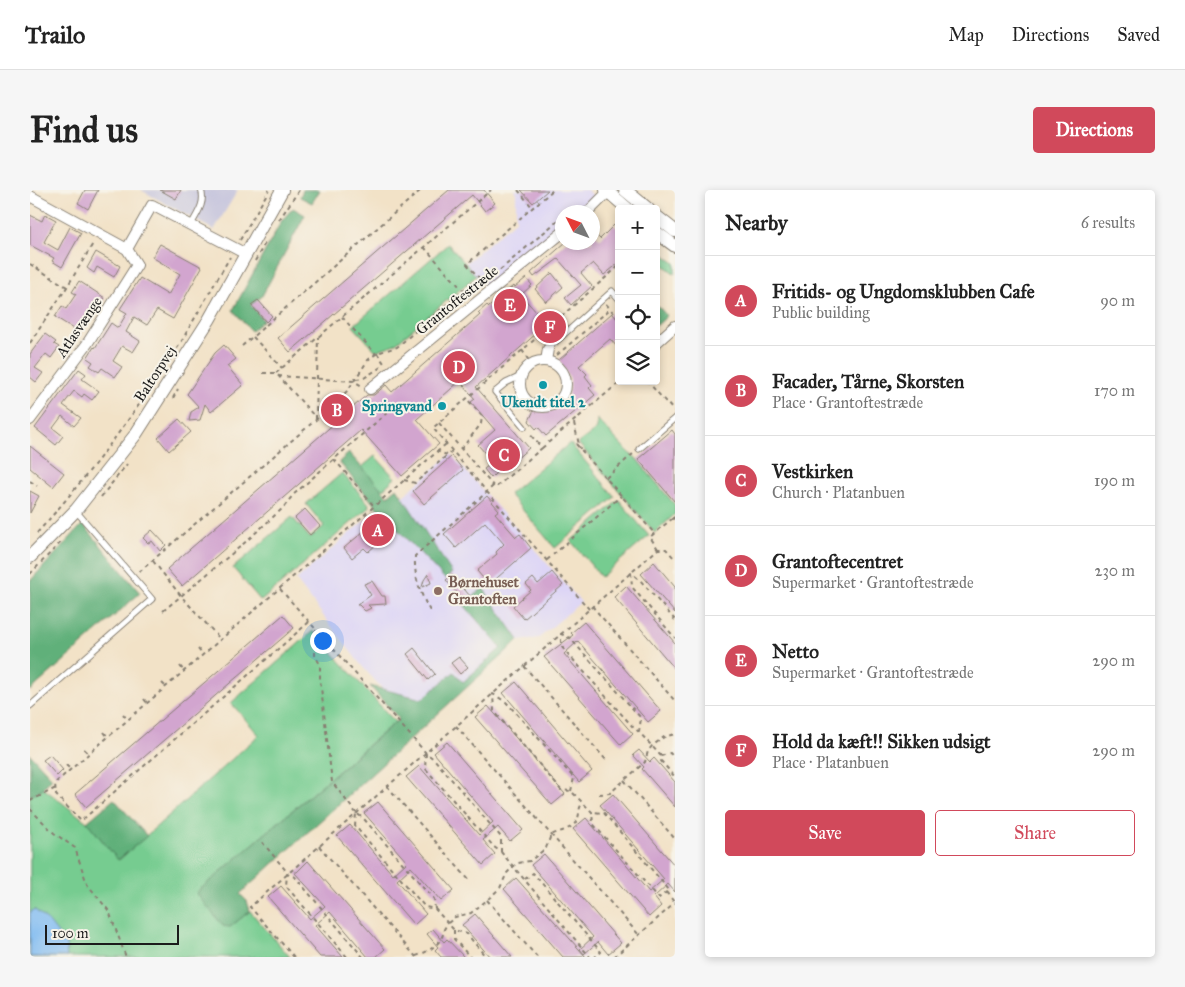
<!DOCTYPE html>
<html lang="en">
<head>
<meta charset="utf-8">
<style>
	body { margin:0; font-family:"IM FELL Great Primer",serif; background:#f6f6f6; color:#222 }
	.controls { position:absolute; right:15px; top:15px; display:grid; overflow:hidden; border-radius:5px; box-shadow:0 2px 8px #0003 }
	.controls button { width:45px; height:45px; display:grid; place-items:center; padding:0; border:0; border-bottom:1px solid #e0e0e0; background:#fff; color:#222; font:25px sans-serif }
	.compass { position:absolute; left:525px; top:15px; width:45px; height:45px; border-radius:50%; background:#fff; box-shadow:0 2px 8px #0003; rotate:312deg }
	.scale { position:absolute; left:15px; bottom:12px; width:134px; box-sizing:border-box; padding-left:5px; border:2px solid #1c1c1c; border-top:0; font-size:14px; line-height:18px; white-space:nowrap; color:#1c1c1c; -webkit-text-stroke:4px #f7f3e8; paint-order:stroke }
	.you { position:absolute; left:292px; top:450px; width:18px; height:18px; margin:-12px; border:4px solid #fff; border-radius:50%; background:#1a73e8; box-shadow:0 0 0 8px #1a73e833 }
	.badge { display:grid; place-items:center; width:32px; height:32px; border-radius:50%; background:#d1495b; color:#fff; font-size:16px; font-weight:700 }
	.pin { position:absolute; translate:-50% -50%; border:2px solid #fff; box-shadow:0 1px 5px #0006 }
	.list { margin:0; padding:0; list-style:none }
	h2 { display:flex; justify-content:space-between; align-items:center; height:65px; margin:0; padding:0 20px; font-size:21px }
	h2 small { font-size:16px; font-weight:400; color:#767676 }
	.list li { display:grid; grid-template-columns:32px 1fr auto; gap:15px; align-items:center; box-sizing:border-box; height:90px; padding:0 20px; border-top:1px solid #e0e0e0 }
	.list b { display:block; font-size:19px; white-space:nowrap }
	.list p { margin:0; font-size:16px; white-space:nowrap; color:#767676 }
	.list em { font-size:16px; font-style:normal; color:#767676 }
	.actions { display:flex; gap:10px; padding:15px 20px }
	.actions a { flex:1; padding:11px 0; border:1px solid #d1495b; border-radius:5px; text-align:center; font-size:18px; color:#d1495b }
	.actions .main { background:#d1495b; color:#fff }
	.icon { flex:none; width:28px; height:28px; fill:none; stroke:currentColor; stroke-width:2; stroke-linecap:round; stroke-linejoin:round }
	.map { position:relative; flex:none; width:645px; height:767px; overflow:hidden; border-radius:5px }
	header { display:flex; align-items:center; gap:30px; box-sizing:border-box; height:70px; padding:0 25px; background:#fff; border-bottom:1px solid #e0e0e0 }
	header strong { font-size:24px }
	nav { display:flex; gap:28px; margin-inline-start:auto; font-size:18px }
	.intro { display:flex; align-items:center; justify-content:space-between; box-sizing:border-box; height:120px; padding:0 30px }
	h1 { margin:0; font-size:35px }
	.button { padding:12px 22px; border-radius:5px; background:#d1495b; color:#fff; font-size:18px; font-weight:700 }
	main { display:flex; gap:30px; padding:0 30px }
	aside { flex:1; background:#fff; border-radius:5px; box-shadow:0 2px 8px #0003 }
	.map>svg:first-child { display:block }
</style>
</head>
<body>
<header>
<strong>Trailo</strong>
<nav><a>Map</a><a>Directions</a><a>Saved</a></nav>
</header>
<div class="intro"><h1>Find us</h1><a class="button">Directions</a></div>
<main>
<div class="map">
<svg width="645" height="767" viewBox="0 0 645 767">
	<rect width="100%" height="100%" fill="#f7f3e8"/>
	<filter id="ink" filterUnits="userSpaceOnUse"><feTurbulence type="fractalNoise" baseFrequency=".02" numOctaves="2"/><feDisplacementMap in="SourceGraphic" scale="10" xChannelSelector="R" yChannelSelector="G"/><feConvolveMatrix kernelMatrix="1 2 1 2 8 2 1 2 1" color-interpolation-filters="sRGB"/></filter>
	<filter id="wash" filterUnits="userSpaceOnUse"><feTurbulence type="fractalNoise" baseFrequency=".0096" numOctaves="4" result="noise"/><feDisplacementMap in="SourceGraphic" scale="20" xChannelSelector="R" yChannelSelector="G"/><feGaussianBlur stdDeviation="1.12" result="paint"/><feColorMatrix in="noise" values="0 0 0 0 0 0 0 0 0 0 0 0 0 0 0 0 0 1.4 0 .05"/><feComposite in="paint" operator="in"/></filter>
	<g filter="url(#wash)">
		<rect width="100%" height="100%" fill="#f2e2c7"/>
		<g fill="#ddd5f6">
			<path d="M484,0H557L566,8L549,22H532V37L459,101L436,73L486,30V3Z"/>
			<path d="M421,264L551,412L509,448L482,452L386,536L331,475L266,390L359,309L364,314Z"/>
		</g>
		<path fill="#c2c1dc" d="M111,0H208L184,40Z"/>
		<g fill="#76cc90" stroke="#497456">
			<path d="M418,54L446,86L365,154L346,161L323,136Z"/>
			<path d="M626,59L645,73V84L626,69Z"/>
			<path d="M567,229L600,264L605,267L645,315V324L625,343L548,253L567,239Z"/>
			<path d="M540,253L585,307L525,358L479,304Z"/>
			<path d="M345,266L365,288L352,300L332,277Z"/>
			<path d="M312,283L339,314L338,318L231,411L203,378L262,327L280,348L294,336L276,314Z"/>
			<path d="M589,310L619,346L571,387L541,351Z"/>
			<path d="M283,441L365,532L166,703L200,737L220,721L260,767H0V606L13,598L57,632L89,670L229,545L201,513Z"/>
		</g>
		<g fill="#60b07a" stroke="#3e664b">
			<path d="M273,0H290L282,13L270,7Z"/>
			<path d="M263,18L275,25L232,106L221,115L233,130L221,141L203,120L252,30Z"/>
			<path d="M626,114L637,126L626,136Z"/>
			<path d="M319,263L358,306L367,298L422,383L415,389L348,319L309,272Z"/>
			<path d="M53,334L110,403L0,501V391Z"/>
			<path d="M453,398L489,450L210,704L217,711L220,721L200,737L193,736L166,703L369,529L340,496L392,509L424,482L433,492L471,458L434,415Z"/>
			<path d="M0,564L22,588L13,598L0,606Z"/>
			<path d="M84,609L117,646L88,670L57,632Z"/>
		</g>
		<path fill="#80bbf2" stroke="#4e6c87" d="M4,719L19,732L36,754L37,767H0V723Z"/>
		<g id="blocks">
			<g fill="#d2a5cf">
				<path d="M55,0H68L58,19L48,13Z"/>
				<path d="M130,0H151L146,9Z"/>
				<path d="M419,0H454L465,13L455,21L442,5L260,162L248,148Z"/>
				<path d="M491,0H518L503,13Z"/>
				<path d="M15,24L26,30L14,52L28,60L40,37L51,43L32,77L22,71L24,68L0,55V25L12,31Z"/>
				<path d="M584,35L589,40V73L574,85L563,73L551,83L562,96L541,115L535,108L551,95L528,69L504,87L501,83L536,52H562V41L570,49Z"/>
				<path d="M130,54L172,77L143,129L127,120L117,135L104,127L96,142L110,151L103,162L92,156L83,171L92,177L85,187L72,178L69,182L60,176L63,172L57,168L64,157L65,158L81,133L88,138L97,123L90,119L110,88L138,105L150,84L122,67Z"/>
				<path d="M66,62L90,76L84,87L67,77L64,83L57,78Z"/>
				<path d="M522,83L533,97L516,112L505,99Z"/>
				<path d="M496,88L502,95L491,105L517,134L446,197L499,258L471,282L469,280L461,288L454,279L463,272L448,255L465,240L441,212L445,209L430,191L387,229L409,254L372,286L331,240L152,396L137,379L337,205H344L356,195L362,202L450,125L448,123L457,115L459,117L483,96L485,97Z"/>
				<path d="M49,91L75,108L62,127L60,126L49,142L25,127L32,116L36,119L46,104L42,102Z"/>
				<path d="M228,110L242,126L236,132L221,115Z"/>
				<path d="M582,123L589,131V159L580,149L549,176L557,184L555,186L562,195L559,198L565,205L516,246L508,237L506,239L499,231L504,220L514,222L524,220L531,216L537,208L540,199V189L529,170Z"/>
				<path d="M15,144L26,152L24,154L29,157L21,168L16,164L5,178L13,183L6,192L0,187V164Z"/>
				<path d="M194,155L206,169L197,176L213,195L181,222L175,214L170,230L159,231L161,222L169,217L157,204L185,163Z"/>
				<path d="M49,179L56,184L52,189L69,201L62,210L54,204L52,207L44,201L33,215L51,228L44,236L32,226L23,238L33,246L26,255L5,238Z"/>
				<path d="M149,229L161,242L139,261L128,248Z"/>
				<path d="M642,240L645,244V312L608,269Z"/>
				<path d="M0,256L34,283L23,297L0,278Z"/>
				<path d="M422,266L433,280L394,314L383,301Z"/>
				<path d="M0,301L9,306L0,323Z"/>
				<path d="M457,306L469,320L465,323L486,347L490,344L501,358L459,395L447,381L467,364L466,362L474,354L455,332L426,358L414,344Z"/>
				<path d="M275,319L290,336L280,345L265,328Z"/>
				<path d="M347,330L355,340L345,349L348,353L338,362L334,358L322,368L314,358Z"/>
				<path d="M122,340L136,355L130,361L122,351L118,353L113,348Z"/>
				<path d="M624,372L645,397V423L611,384Z"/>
				<path d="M522,382L533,395L494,429L483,416L501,400L496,394L503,388L508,394Z"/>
				<path d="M398,384L401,393L392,397L394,390Z"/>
				<path d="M422,385L440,406L434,411L416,390Z"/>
				<path d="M342,391L352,406H355L356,414L338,415L341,418L335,421L329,415H327L341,405L334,394Z"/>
				<path d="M596,396L645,453V479L584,407Z"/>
				<path d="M253,425L264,438L56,617L45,604Z"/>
				<path d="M554,432L631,521L618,532L548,451L534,464L603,544L591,555L514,467L543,445L541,443Z"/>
				<path d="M384,458L405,484L398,490L377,464Z"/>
				<path d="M429,467L438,477L430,484L421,473Z"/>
				<path d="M486,492L562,581L549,592L473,503Z"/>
				<path d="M458,516L535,604L522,615L445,527Z"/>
				<path d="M417,552L493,640L480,651L468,637L453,650L465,664L453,675L376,587L389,576L449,645L463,632L404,563Z"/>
				<path d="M609,560L620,572L624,568L645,592V617L612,579L614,577L603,565Z"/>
				<path d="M20,565L33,580L27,586L13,570Z"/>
				<path d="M583,604L645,676V702L638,694L624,707L631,716L619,727L543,639L556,628L619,702L634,689L570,615Z"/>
				<path d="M348,612L424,700L411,711L381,677L367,690L396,724L384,735L307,646L320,635L363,685L377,672L334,623Z"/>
				<path d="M514,664L591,753L578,764L568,752L554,764L550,759L563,747L501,675Z"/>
				<path d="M278,671L355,759L346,767H338L300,722L285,735L313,767H290L238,707L251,696L280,729L295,716L264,682H267Z"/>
				<path d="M486,688L556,767H533L474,699Z"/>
				<path d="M445,724L482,767H460L432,735Z"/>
				<path d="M403,739L414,752L417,749L434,767H411L405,760L408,757L397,744Z"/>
			</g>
		</g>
	</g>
	<g filter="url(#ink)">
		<use href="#blocks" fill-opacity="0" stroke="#877f72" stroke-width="1"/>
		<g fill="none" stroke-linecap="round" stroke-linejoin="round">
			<g stroke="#877f72" stroke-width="7">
				<g id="service">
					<path d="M161,35C167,24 176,12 171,0"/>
					<path d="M518,159L582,101L589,109"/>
					<path d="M491,186L476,193L465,202L494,237"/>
					<path d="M609,259L645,228"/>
					<path d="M0,516L122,409L46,321"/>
				</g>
			</g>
			<g stroke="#877f72" stroke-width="12">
				<g id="minor">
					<path d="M0,6L97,59L107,75L57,154L0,230"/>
					<path d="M558,22L580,0"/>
					<path d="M97,59L122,15L216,64"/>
					<path d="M626,153L645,136"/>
					<path d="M516,171L518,159"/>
					<circle cx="513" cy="194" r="23"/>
					<path d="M340,199L532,43"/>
				</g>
			</g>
			<g stroke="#877f72" stroke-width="14">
				<g id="tertiary">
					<path d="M576,0L598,19"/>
					<path d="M595,0L618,19"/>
					<path d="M626,26L645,41"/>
					<path d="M626,42L645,56"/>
					<path d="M0,367L46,320L106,244L179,130L252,0"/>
				</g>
			</g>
			<g stroke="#877f72" stroke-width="2" stroke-dasharray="4 4" stroke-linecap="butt">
				<path d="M488,0L502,17"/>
				<path d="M544,22L547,20"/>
				<path d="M249,30L269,0"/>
				<path d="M210,50L239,0"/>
				<path d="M394,57L439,107"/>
				<path d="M225,71L235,53"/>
				<path d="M0,74L37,97"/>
				<path d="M470,80L532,27"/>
				<path d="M455,95L437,74L523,0"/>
				<path d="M433,111L435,104"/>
				<path d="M576,114L589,129"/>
				<path d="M312,127L346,164"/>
				<path d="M155,145L200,67"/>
				<path d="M223,147L252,178"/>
				<path d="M0,153L37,97L64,52"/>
				<path d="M212,156L391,0"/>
				<path d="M492,160L501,174"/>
				<path d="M347,163L356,176"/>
				<path d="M527,165L580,119"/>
				<path d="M233,183H246L285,227"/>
				<path d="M246,183L461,0"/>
				<path d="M248,186L324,191L332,196"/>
				<path d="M326,189L334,188L351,177"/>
				<path d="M617,191L644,221"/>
				<path d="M143,208L148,199"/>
				<path d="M286,229L288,147"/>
				<path d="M409,233L465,298L512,258L499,243"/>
				<path d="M544,233L550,259"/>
				<path d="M546,254L625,344"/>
				<path d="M512,258L591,191"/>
				<path d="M431,259L451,234L452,226L437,209"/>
				<path d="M406,261L417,265"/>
				<path d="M304,269L343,315"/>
				<path d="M576,288L604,263"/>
				<path d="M374,290L385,293L422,261"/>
				<path d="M0,291L7,296"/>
				<path d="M463,296L457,302L559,419"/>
				<path d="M71,307L97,274"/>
				<path d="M645,327L643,328L645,330"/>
				<path d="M7,343C61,283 109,218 153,149"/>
				<path d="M628,359L620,347L643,328"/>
				<path d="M517,370L591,306"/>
				<path d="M123,371L151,406L191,450"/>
				<path d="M109,382L303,215L318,200L338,170L347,163L367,157L443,92L448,95L441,104"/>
				<path d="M0,384L31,352"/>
				<path d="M250,399L396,563"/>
				<path d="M562,416L645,511"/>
				<path d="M133,421L211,356L253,318L263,305L367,214"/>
				<path d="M400,421C390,403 384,388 385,366L457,302L403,238L589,76"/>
				<path d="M645,430L610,390L601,383L602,397L645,448"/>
				<path d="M279,432L51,631L26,605L25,593L416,254"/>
				<path d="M286,440L282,447L285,451V466L290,474V489L302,592L326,623"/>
				<path d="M168,459L173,465"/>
				<path d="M150,476L154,481"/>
				<path d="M494,476L576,570"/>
				<path d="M132,493L136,497"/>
				<path d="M114,509L117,513"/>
				<path d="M93,524L98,530"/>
				<path d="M426,536L609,745"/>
				<path d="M74,542L78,547"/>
				<path d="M609,542L611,528L540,448L531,444V456L603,537L609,542L631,566V571L645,587"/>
				<path d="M54,559L59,564"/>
				<path d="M631,566L640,563L645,569"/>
				<path d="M36,575L41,580"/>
				<path d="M594,590L645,649"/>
				<path d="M357,596L439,690"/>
				<path d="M541,601L544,588L476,512L463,504L464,521L531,600L541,601L562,622L563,634L629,708L639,700L574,623L562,622"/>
				<path d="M569,604L580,603L615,572L618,561L622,556L634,547L645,544"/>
				<path d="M0,611L26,598"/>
				<path d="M0,619L24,643L45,658L57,694L79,721L96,767"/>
				<path d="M232,652L258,683"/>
				<path d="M289,656L386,767"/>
				<path d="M471,662V647L404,569L396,563L395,578L464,657L471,662L560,767"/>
				<path d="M495,689L503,683L571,762L565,767"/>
				<path d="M636,702L645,713"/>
				<path d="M457,710L507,767"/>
				<path d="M405,719L404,709L334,629L326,623L325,636L395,717L405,719L424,740L437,744L456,767"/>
				<path d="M418,733L425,727L441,723L457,710L470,698L477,683L484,676L488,673L500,671L516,658L521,645C529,641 544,640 548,628C550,622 548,618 553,613"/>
				<path d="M424,740V749L440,767"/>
				<path d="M386,766C395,763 406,757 411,749C415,742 411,741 418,734"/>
				<path d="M264,767L220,717L628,359H636L645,369"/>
				<path d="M317,767L256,696L257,684L265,687L333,767"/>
				<path d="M584,767L645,713"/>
			</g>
			<use href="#service" stroke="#fff" stroke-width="5"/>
			<use href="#minor" stroke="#fff" stroke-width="10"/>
			<use href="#tertiary" stroke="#fff" stroke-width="12"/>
		</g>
	</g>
	<g fill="#0f9aa8" stroke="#f7f3e8" stroke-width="2">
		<circle cx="513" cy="195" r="5"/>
		<circle cx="412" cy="216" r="5"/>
	</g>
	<circle fill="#8d6e63" stroke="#f7f3e8" stroke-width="2" cx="408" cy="401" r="5"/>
	<g text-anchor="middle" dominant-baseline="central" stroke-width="4" stroke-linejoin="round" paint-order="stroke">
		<g font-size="15" fill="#1c1c1c" stroke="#f7f3e8">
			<text transform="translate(427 110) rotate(-39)">Grantoftestræde</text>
			<text transform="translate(49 137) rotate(-56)">Atlasvænge</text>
			<text transform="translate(125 184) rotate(-57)">Baltorpvej</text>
		</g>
		<g font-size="15" font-weight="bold" fill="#0d838f" stroke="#f7f3e8">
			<text x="513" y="212">Ukendt titel 2</text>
			<text x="402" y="216" text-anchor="end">Springvand</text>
		</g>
		<g font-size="15" font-weight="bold" fill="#785e54" stroke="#f7f3e8" text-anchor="start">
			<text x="418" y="392">Børnehuset<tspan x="418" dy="17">Grantoften</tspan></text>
		</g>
	</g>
</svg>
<div class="controls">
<button>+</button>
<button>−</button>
<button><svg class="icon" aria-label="locate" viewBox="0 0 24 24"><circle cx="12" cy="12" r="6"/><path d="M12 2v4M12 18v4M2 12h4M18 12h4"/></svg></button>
<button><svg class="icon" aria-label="layers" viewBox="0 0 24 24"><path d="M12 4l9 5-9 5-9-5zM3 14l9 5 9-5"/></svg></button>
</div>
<svg class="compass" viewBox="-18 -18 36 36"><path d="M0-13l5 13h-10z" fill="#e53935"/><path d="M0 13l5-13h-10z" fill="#767676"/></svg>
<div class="scale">100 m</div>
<div class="you"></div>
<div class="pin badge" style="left:348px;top:340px">A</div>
<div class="pin badge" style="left:307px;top:220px">B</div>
<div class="pin badge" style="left:474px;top:265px">C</div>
<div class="pin badge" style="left:429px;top:177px">D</div>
<div class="pin badge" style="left:480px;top:115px">E</div>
<div class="pin badge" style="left:520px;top:137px">F</div>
</div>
<aside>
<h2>Nearby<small>6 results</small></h2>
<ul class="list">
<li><span class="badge">A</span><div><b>Fritids- og Ungdomsklubben Cafe</b><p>Public building</p></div><em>90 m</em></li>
<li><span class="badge">B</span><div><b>Facader, Tårne, Skorsten</b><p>Place · Grantoftestræde</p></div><em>170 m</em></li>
<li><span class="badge">C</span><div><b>Vestkirken</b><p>Church · Platanbuen</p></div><em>190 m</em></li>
<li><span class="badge">D</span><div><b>Grantoftecentret</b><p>Supermarket · Grantoftestræde</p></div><em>230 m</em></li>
<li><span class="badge">E</span><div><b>Netto</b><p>Supermarket · Grantoftestræde</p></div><em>290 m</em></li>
<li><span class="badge">F</span><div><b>Hold da kæft!! Sikken udsigt</b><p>Place · Platanbuen</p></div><em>290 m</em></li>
</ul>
<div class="actions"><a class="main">Save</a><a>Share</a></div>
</aside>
</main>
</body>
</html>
